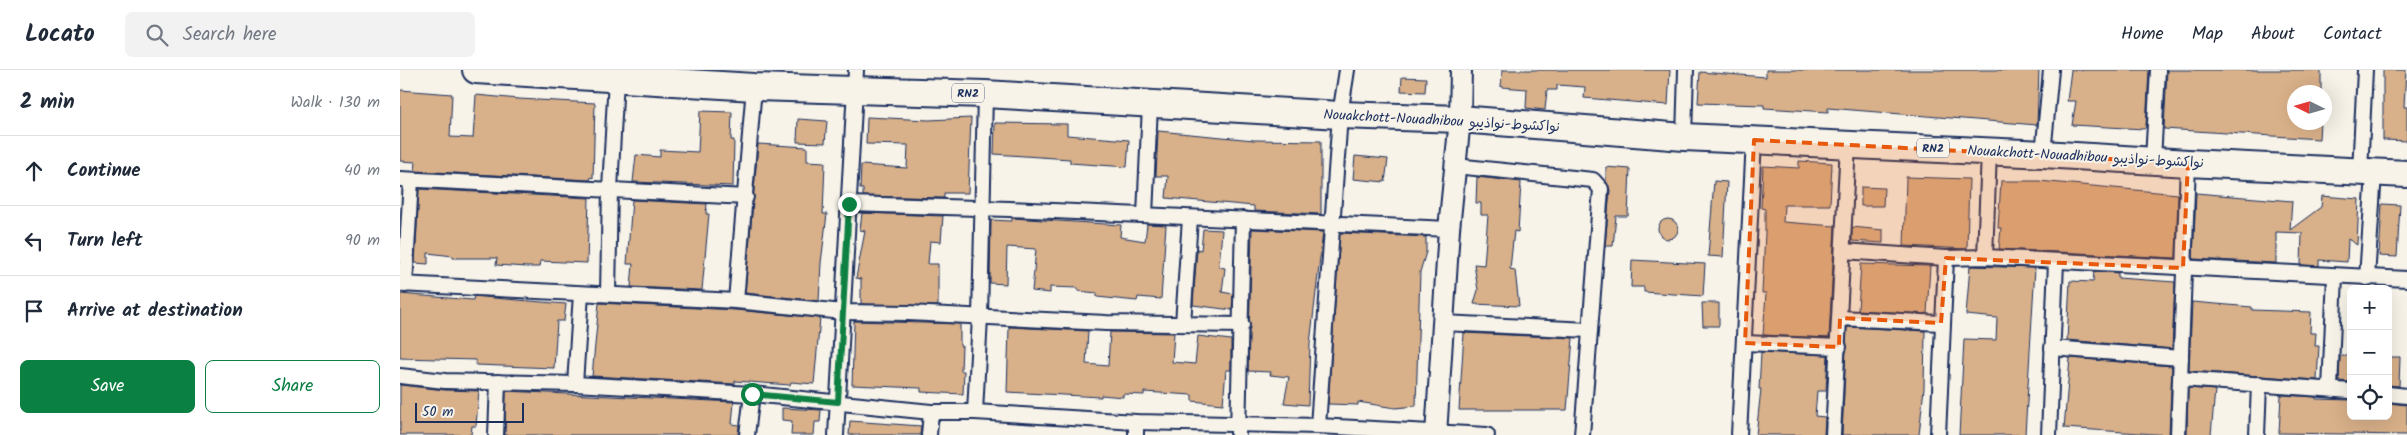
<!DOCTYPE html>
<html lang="en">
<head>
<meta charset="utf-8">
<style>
	body { margin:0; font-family:Kalam,"Playpen Sans Arabic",sans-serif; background:#f2f2f3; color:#1f2937 }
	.controls { position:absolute; right:15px; bottom:15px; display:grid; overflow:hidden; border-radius:8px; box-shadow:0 5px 20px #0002 }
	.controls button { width:45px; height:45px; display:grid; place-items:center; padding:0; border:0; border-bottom:1px solid #e0e1e3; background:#fff; color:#1f2937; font:25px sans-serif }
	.compass { position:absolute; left:1887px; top:15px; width:45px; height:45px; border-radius:50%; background:#fff; box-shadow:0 5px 20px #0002; rotate:275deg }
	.scale { position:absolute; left:15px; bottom:12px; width:109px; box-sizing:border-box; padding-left:5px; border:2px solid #1b2f5e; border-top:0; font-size:14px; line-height:18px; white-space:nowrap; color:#1b2f5e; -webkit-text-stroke:4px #f7f3e8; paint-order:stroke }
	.stop { position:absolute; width:15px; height:15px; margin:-11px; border:4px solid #0b8043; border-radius:50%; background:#fff }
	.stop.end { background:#0b8043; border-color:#fff; box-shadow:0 1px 5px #0008 }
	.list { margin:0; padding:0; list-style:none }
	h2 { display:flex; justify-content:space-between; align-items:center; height:65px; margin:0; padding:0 20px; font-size:21px }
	h2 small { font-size:16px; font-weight:400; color:#747a83 }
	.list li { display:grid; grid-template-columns:32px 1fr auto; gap:15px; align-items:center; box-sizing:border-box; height:70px; padding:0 20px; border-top:1px solid #e0e1e3 }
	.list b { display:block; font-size:19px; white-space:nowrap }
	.list em { font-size:16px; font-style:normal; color:#747a83 }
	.actions { display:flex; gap:10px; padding:15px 20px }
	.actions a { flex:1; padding:11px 0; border:1px solid #0b8043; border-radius:8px; text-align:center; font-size:18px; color:#0b8043 }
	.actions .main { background:#0b8043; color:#fff }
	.icon { flex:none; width:28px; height:28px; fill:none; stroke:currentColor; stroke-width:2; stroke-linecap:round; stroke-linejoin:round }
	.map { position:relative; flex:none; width:2007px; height:365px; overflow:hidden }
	header { display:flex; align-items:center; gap:30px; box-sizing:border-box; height:70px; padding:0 25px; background:#fff; border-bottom:1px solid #e0e1e3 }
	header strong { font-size:24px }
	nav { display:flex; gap:28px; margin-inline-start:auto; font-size:18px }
	.search { width:350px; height:45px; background:#f2f2f3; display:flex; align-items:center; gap:12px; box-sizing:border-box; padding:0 18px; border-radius:8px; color:#747a83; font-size:19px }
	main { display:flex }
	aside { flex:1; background:#fff }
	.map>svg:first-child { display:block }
</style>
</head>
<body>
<header>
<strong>Locato</strong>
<div class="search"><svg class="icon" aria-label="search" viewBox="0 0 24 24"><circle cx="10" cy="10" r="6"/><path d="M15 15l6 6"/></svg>Search here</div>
<nav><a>Home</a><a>Map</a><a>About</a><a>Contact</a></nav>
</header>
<main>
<aside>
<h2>2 min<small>Walk · 130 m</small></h2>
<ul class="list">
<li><svg class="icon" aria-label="ahead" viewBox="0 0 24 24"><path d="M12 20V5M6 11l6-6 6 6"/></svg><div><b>Continue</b></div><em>40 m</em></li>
<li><svg class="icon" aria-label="left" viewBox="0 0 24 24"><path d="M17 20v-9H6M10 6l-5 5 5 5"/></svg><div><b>Turn left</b></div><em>90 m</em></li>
<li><svg class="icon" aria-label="arrive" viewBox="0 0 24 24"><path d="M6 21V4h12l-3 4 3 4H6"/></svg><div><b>Arrive at destination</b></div></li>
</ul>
<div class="actions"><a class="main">Save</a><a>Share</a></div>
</aside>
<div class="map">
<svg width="2007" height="365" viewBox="0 0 2007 365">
	<rect width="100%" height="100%" fill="#f7f3e8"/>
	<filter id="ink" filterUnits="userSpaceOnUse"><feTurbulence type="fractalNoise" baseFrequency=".02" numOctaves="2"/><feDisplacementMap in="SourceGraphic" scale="10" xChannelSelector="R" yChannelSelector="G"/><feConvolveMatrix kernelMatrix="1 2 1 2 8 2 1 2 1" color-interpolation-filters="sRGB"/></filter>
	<g filter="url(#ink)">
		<g fill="#d8b089" stroke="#1b2f5e">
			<path d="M1102,0H1270L1268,35L1184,28L1185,17L1157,15V20H1147L1145,40L1126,38L1127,19L1101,17Z"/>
			<path d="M1366,0H1639L1637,55L1428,38V42L1364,38V35L1298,33L1300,2L1366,7Z"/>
			<path d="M1671,0H1749L1746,57L1744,59L1672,55L1676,31H1667Z"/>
			<path d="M1767,0H1921V22H1894V52H1920L1919,69L1764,59Z"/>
			<path d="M1983,0H2006L2004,37H2007V71L1983,70Z"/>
			<path d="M1002,7L1026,8L1025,22L1001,21Z"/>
			<path d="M0,20L52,24L50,67L73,68L76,25L119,29L195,33L193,108L191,107L190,110L15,101L16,92L0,91Z"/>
			<path d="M300,41L332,42L331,70H334L333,116L233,112L236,85L260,87V80L298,82Z"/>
			<path d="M467,47L529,50L571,48L568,123H544V128L463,126V119H460L461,95L507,98L508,75L466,74Z"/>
			<path d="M398,49L427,51L425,73L397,72Z"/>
			<path d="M595,53L667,54V65L729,70L727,97L670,93V89L594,84Z"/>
			<path d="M758,61L854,70L921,71V144L854,141V136L766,128L768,106H756Z"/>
			<path d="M358,74L407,77V91L425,92L423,144H427L421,193L419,231L345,223Z"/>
			<path d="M955,86L988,89L985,112L953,109Z"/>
			<path d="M1399,91L1432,93L1430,135H1384L1383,152L1435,156L1429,268L1363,265L1366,223H1362L1365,163V139L1361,138L1363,96L1399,98Z"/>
			<path d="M1206,97L1230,99L1228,146H1216L1213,176H1205L1210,120L1206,111Z"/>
			<path d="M1077,107L1121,112L1118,162L1114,161L1110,199L1115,200L1119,236L1074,234L1078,220L1074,194L1084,195L1088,145H1081V133H1076Z"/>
			<path d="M1506,107L1569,109L1567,179L1504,176Z"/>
			<path d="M1314,111L1327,112L1323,187L1308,186Z"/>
			<path d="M1601,111H1639L1778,124L1776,188L1599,179L1601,158H1598Z"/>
			<path d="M1461,117L1484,118L1483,136H1461Z"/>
			<path d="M19,119L189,128L187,193L140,191L139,197H127L96,195L97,188H53V186L28,183V194L15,193Z"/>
			<path d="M1796,123L1892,131L1890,160L1921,137L1922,126L1959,129L1957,175L1948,169L1947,192L1919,190V196L1901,195L1902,163L1876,162V193L1793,189Z"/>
			<path d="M232,130L307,134L306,144H309L302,220L231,217L233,194H227Z"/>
			<path d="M1982,134L2000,135L1997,187L1979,186Z"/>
			<path d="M462,143L543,146L541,172L530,171L528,194H538V236L461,234V209L456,208L465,161L460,160Z"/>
			<path d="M612,148L721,155L720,167L745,171L747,154L766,155L761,229L738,227L737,231L697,227V223L678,221V218L650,217V223L632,221L636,179L607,177L606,214L590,213L591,150L612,151Z"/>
			<circle cx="1268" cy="159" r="10"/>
			<path d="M1452,157L1483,160V173L1452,171Z"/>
			<path d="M803,159L822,160L819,197L825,198L822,222L833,224L832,240L793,235L797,179L801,180Z"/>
			<path d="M852,159L923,162L910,274L908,335L884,333L889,307L870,305L871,302L848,301Z"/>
			<path d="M940,163L1026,167V182L1020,202L1016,336L995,338L958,332V335L928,334Z"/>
			<path d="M1232,190L1305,194L1303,226L1244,222V217H1231Z"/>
			<path d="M1461,194L1530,196L1527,244L1458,240Z"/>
			<path d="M1570,196L1635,198L1625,365H1559L1564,269L1596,270L1597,248L1566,245Z"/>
			<path d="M1694,201L1718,203V208L1775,212L1772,279L1667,270L1670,211L1693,212Z"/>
			<path d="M0,224L73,230L74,226L94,228L166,234L164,251H157L154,298L76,295V290L0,288Z"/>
			<path d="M1792,232L1852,237V240L1911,242L1910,263H1916L1915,276H1919L1917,310L1789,301Z"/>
			<path d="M199,233L335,240L420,248L414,314L391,312L390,315L335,311V314L192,306Z"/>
			<path d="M1302,233H1319V256H1303Z"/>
			<path d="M454,251L560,254V276H562L561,301H564L563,324L521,322V318L452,315Z"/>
			<path d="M609,257L688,261L686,294L708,296L710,262L774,263L772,292L795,294L798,266L831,270V300H826L823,334L792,331V325L744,322V325L723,324V327L701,325V327L607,322Z"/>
			<path d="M1447,257L1525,261L1524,318L1519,365H1442Z"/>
			<path d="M1064,263L1173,268L1167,340H1059Z"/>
			<path d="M1361,282L1428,285L1426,321H1417L1415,346L1425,347L1424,365H1356L1361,319H1359Z"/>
			<path d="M1940,286H1951V312L1939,311Z"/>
			<path d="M1988,287H2000L1999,316L1988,315Z"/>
			<path d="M1670,288L1772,296L1769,365L1664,358Z"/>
			<path d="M0,315L45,320L79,321L76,356H72L71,365H0Z"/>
			<path d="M1788,318L1815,320L1811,365H1787Z"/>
			<path d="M106,321L334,332L332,354L339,355L338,365H105Z"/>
			<path d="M1881,325L1916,327V329L1951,330V346H1988V333L2007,335V365L1879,363Z"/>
			<path d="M382,338L421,340L420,352H415L414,365H391L392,351L382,350Z"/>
			<path d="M450,351L521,356L520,365H449Z"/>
		</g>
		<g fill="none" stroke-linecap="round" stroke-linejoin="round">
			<g stroke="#1b2f5e" stroke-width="18">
				<g id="street">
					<path d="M1284,67L1286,0"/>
					<path d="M1643,84L1651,0"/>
					<path d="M1753,90L1758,0"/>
					<path d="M1055,96L1193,110L1201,119L1182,365"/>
					<path d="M1960,102L1965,0"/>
					<path d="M0,109L346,127"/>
					<path d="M449,134L609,139L1049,159"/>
					<path d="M745,145L750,35"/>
					<path d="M1443,181L1546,188L1585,187L2007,209"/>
					<path d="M1585,187L1589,81"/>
					<path d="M1967,208L1974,103"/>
					<path d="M0,214L336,231L443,242L508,243L706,253L842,255"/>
					<path d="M5,215L11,110"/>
					<path d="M208,224L210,119L216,9"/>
					<path d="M336,231L354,17"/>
					<path d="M1440,248L1541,253"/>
					<path d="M1043,253L1189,260"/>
					<path d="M783,254L790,148"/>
					<path d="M1345,273L1439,277"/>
					<path d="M1652,278L1781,288"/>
					<path d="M0,306L45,311L175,314L352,324L531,342H575L736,352L918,356L1087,365"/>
					<path d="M1781,309L1951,321"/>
					<path d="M175,314L181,224"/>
					<path d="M1930,319L1935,206"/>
					<path d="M1988,324L2007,326"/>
					<path d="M575,342L580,247L585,24"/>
					<path d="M918,356L940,45L947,0"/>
					<path d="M838,364L843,149"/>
					<path d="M96,365L98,312"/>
					<path d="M347,365L352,324"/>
					<path d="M436,365L456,0"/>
					<path d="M529,365L531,342"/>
					<path d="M736,365V352"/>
					<path d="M1339,365L1354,70"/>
					<path d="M1433,365L1448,74"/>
					<path d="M1538,365L1546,188"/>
					<path d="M1649,365L1656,192"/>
					<path d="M1778,365L1788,93"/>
					<path d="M1857,365L1859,314"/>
				</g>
			</g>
			<g stroke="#1b2f5e" stroke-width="24">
				<path id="secondary" d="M1036,365L1049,159L1060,49L1061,0"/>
			</g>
			<g stroke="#1b2f5e" stroke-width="30">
				<path id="highway" d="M76,0L354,17L585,24L940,45L1060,49L1284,67L1643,84L1788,93L2007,104"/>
			</g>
			<use href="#street" stroke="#f7f3e8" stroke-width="14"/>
			<use href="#secondary" stroke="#f7f3e8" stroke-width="20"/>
			<use href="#highway" stroke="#f7f3e8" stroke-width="26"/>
		</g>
	</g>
	<g fill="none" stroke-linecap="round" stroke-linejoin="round" filter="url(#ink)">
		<path stroke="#0b8043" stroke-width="6" d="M352,324L438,332L449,134"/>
	</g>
	<path fill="#e8590c" fill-opacity="0.2" stroke="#e8590c" stroke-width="4" stroke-dasharray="10 6" stroke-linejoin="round" d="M1354,70L1788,93L1783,198L1546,188L1541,253L1440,248L1439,277L1345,273Z"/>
	<g text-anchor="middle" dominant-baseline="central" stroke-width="4" stroke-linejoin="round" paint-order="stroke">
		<g fill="#f7f3e8" stroke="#5d6a87" stroke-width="1">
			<rect x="552" y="13.5" width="32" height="19" rx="4"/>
			<rect x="1517" y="68.5" width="32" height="19" rx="4"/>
		</g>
		<g font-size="12" font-weight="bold" fill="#1b2f5e">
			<text x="568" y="23">RN2</text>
			<text x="1533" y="78">RN2</text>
		</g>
		<g font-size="14" fill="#1b2f5e" stroke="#f7f3e8">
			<text transform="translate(1042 51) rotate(3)">Nouakchott-Nouadhibou نواكشوط-نواذيبو</text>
			<text transform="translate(1686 87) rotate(3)">Nouakchott-Nouadhibou نواكشوط-نواذيبو</text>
		</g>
	</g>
</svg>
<div class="controls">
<button>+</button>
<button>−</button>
<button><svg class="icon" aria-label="locate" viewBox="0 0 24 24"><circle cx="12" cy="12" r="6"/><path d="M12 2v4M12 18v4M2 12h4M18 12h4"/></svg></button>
</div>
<svg class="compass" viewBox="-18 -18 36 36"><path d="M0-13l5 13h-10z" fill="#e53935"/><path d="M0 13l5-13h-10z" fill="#747a83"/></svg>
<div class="scale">50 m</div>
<div class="stop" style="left:352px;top:324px"></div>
<div class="stop end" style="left:449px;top:134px"></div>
</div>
</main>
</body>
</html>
